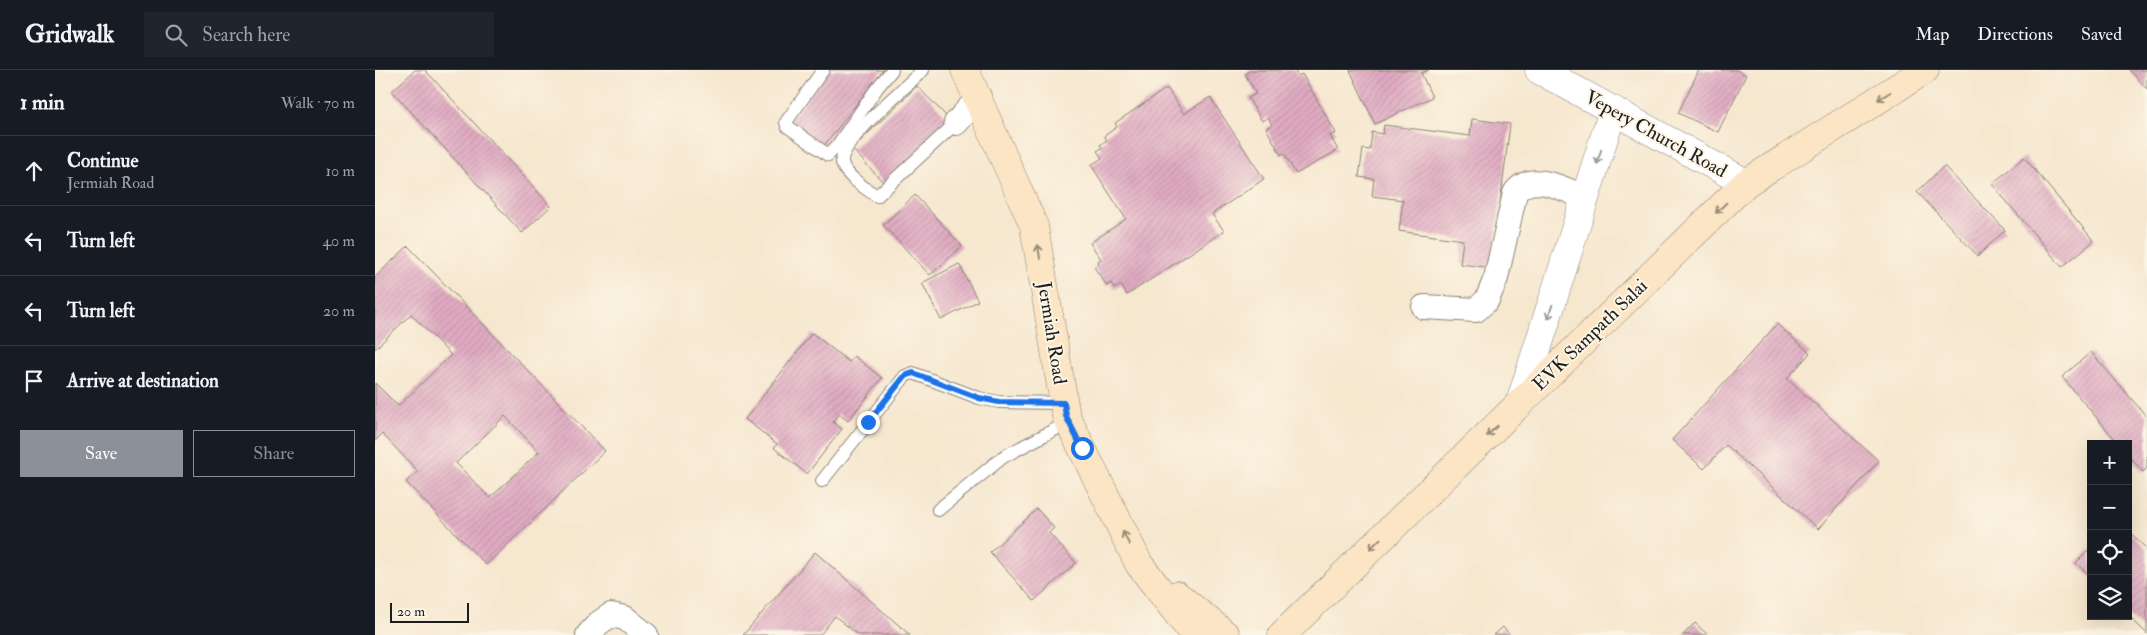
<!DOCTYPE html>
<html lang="en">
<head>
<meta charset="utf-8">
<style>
	body { margin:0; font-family:"IM FELL Double Pica",serif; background:#20242c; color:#f1f3f6 }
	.controls { position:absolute; right:15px; bottom:15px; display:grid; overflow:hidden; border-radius:0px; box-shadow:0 5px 20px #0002 }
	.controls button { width:45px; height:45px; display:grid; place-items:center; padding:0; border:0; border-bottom:1px solid #363941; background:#171b24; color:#f1f3f6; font:25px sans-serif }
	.scale { position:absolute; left:15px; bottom:12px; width:79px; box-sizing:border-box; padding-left:5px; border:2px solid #1c1c1c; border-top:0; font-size:14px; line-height:18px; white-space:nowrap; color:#1c1c1c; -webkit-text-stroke:4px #fcf5e5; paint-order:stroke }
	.stop { position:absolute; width:15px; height:15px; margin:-11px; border:4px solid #1a73e8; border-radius:50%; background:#fff }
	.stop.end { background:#1a73e8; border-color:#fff; box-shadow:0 1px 5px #0008 }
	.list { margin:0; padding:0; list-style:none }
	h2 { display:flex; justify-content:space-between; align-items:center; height:65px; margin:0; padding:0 20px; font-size:21px }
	h2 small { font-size:16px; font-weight:400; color:#9ea1a6 }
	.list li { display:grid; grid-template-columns:32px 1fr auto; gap:15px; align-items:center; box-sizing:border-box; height:70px; padding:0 20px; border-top:1px solid #363941 }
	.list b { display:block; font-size:19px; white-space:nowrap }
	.list p { margin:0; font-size:16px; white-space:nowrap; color:#9ea1a6 }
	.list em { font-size:16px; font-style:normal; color:#9ea1a6 }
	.actions { display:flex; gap:10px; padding:15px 20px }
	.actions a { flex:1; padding:11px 0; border:1px solid #8c9099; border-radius:0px; text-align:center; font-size:18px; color:#8c9099 }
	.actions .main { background:#8c9099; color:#fff }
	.icon { flex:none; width:28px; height:28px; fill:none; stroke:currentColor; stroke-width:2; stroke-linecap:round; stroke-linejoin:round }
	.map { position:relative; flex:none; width:1772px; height:565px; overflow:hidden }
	header { display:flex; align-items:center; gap:30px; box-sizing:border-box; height:70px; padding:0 25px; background:#171b24; border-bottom:1px solid #363941 }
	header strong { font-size:24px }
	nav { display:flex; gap:28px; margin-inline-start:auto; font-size:18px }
	.search { width:350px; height:45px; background:#20242c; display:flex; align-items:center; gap:12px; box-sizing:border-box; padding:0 18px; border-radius:0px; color:#9ea1a6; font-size:19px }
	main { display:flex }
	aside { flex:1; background:#171b24 }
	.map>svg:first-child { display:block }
</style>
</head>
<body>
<header>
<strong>Gridwalk</strong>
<div class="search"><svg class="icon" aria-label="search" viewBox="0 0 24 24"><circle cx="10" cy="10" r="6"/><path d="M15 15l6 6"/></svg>Search here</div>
<nav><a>Map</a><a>Directions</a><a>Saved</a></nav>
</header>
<main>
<aside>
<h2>1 min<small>Walk · 70 m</small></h2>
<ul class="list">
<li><svg class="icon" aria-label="ahead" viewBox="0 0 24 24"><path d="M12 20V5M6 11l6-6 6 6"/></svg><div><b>Continue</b><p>Jermiah Road</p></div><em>10 m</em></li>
<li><svg class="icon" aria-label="left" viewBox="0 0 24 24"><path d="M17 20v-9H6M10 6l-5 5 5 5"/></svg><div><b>Turn left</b></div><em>40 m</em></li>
<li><svg class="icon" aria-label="left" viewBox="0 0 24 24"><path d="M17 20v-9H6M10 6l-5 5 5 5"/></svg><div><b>Turn left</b></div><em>20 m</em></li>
<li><svg class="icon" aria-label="arrive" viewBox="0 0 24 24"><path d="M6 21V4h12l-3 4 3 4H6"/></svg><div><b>Arrive at destination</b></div></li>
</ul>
<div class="actions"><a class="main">Save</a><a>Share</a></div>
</aside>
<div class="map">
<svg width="1772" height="565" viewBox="0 0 1772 565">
	<defs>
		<pattern id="building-hatch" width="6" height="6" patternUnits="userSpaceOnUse" patternTransform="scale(1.25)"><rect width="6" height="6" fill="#e0abc2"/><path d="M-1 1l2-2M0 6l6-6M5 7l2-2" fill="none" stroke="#c093a6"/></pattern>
	</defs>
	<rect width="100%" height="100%" fill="#fcf5e5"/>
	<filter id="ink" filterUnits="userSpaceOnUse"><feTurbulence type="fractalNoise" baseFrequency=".02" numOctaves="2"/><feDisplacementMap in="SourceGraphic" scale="10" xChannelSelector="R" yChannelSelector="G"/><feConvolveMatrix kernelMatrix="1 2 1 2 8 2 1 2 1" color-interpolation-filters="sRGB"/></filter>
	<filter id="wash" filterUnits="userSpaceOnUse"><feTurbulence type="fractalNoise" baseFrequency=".0096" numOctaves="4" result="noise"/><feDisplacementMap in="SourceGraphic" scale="20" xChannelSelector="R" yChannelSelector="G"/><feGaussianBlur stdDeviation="1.12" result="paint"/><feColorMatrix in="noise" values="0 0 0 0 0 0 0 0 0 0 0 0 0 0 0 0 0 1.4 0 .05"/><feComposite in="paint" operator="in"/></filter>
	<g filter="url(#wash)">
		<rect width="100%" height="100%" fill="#f6e7cf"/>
		<g id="blocks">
			<g fill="url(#building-hatch)" fill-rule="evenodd">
				<path d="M40,0H50L176,136L147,163L17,21Z"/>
				<path d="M454,0H508L448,77L415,51Z"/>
				<path d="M876,0H919L923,6L927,4L961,63L955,66L963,80L921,104L909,83L906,85L891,58L897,55L893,47L887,51L873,28L881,24L870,4Z"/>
				<path d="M975,0H1054L1046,3L1057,27L1000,54Z"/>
				<path d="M1324,0H1361L1371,5L1343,62L1303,43Z"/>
				<path d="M1754,0H1772V19Z"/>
				<path d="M542,16L576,51L510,114L477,79Z"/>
				<path d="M792,18L809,44L835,27L889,109L837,144L849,161L752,225L746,215L740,219L736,213L732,216L719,197L724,194L723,191L726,189L715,173L751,149L716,95L727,88L722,81L727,78L725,75L732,70L729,66L742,57L740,53Z"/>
				<path d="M1097,49L1135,54L1117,198L1085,194L1088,170L1024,161L1028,130L997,126L999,109L984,107L988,79L995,80L997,62L1008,64L1009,55L1095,66Z"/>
				<path d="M1649,87L1719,171L1687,197L1617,114Z"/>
				<path d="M1569,96L1630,160L1603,186L1542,122Z"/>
				<path d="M540,125L587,176L555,205L508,155Z"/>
				<path d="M33,176L230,381L111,495L31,412L43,401L7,364L0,371V313L23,336L76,285L36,244L0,279V207ZM130,346L164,382L115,428L81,393Z"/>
				<path d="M584,194L603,231L566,250L547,213Z"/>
				<path d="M1402,254L1435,283L1412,309L1504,391L1443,459L1351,375L1329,399L1297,370Z"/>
				<path d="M437,263L474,292L479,286L507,308L473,351L464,344L458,352L467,359L432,404L399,378L402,374L370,349Z"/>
				<path d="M1716,282L1772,347V398L1768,402L1753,385V374H1744L1687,307Z"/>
				<path d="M662,439L679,458L674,463L701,493L659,531L615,482Z"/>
				<path d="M1753,461L1772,479V564L1753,545Z"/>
				<path d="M1716,478V507L1701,493Z"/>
				<path d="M440,482L535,565H483L460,546L445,565H368Z"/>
				<path d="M1320,553L1333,565H1308Z"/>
				<path d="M1128,557L1135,565H1119Z"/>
			</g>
		</g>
	</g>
	<g filter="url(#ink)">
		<use href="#blocks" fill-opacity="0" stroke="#898276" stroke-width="1"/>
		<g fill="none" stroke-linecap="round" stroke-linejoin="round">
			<g stroke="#898276" stroke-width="14">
				<g id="service">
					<path d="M448,0L411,52L412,56L453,85L462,76L502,18L517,0"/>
					<path d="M548,0C532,16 465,71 467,92C468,104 492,120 502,126L581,53"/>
					<path d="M447,411L530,306L538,303L604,328L624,332L689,333"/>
					<path d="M563,440L628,387L694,352"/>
				</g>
			</g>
			<g stroke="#898276" stroke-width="26">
				<g id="minor">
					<path d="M581,53L604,27"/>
					<path d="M1049,237L1101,240L1112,230L1121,208L1140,123C1156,100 1190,120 1211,128"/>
					<path d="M213,565L224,553L236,545L250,548L271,565"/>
				</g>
			</g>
			<g stroke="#898276" stroke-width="29">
				<g id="tertiary">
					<path d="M1164,0L1371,113"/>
					<path d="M1145,333L1238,40"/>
				</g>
			</g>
			<g stroke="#898276" stroke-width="29">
				<g id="secondary">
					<path d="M590,0L659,156L691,346L764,494L819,565"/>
					<path d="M802,525L851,565"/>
					<path d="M907,565L1371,113L1550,0"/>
				</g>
			</g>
			<use href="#service" stroke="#fff" stroke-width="12"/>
			<use href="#minor" stroke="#fff" stroke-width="24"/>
			<use href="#tertiary" stroke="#fff" stroke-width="28"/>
			<use href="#secondary" stroke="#fce5c4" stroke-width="28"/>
		</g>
		<defs><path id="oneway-shaft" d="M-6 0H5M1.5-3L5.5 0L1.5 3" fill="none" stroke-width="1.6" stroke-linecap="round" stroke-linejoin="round" transform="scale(1.25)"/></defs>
		<g stroke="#978b78">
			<use href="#oneway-shaft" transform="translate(1509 26) rotate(148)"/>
			<use href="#oneway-shaft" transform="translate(1346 138) rotate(136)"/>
			<use href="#oneway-shaft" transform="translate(664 182) rotate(-99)"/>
			<use href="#oneway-shaft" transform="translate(1117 361) rotate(136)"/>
			<use href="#oneway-shaft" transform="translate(751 468) rotate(-116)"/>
			<use href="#oneway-shaft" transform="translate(1000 474) rotate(136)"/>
		</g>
		<g stroke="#999">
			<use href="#oneway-shaft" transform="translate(1224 87) rotate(107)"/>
			<use href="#oneway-shaft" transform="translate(1175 242) rotate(108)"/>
		</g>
	</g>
	<g fill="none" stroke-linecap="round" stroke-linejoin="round" filter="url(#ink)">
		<path stroke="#1a73e8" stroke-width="6" d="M493,352L530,306L538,303L604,328L624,332L689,333L691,346L707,378"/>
	</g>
	<g text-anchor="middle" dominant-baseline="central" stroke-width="4" stroke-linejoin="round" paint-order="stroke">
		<g font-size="19" fill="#1c1c1c" stroke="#fcf5e5">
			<text transform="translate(1281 64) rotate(29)">Vepery Church Road</text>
			<text transform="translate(677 263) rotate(81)">Jermiah Road</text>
			<text transform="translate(1215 265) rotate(-44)">EVK Sampath Salai</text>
		</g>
	</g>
</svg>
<div class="controls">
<button>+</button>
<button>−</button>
<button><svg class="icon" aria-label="locate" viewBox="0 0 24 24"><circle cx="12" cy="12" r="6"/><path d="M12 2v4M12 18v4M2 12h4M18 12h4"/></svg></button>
<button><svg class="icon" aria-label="layers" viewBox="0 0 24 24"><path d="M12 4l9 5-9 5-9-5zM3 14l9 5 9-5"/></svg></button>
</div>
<div class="scale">20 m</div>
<div class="stop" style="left:707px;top:378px"></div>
<div class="stop end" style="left:493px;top:352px"></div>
</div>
</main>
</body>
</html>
